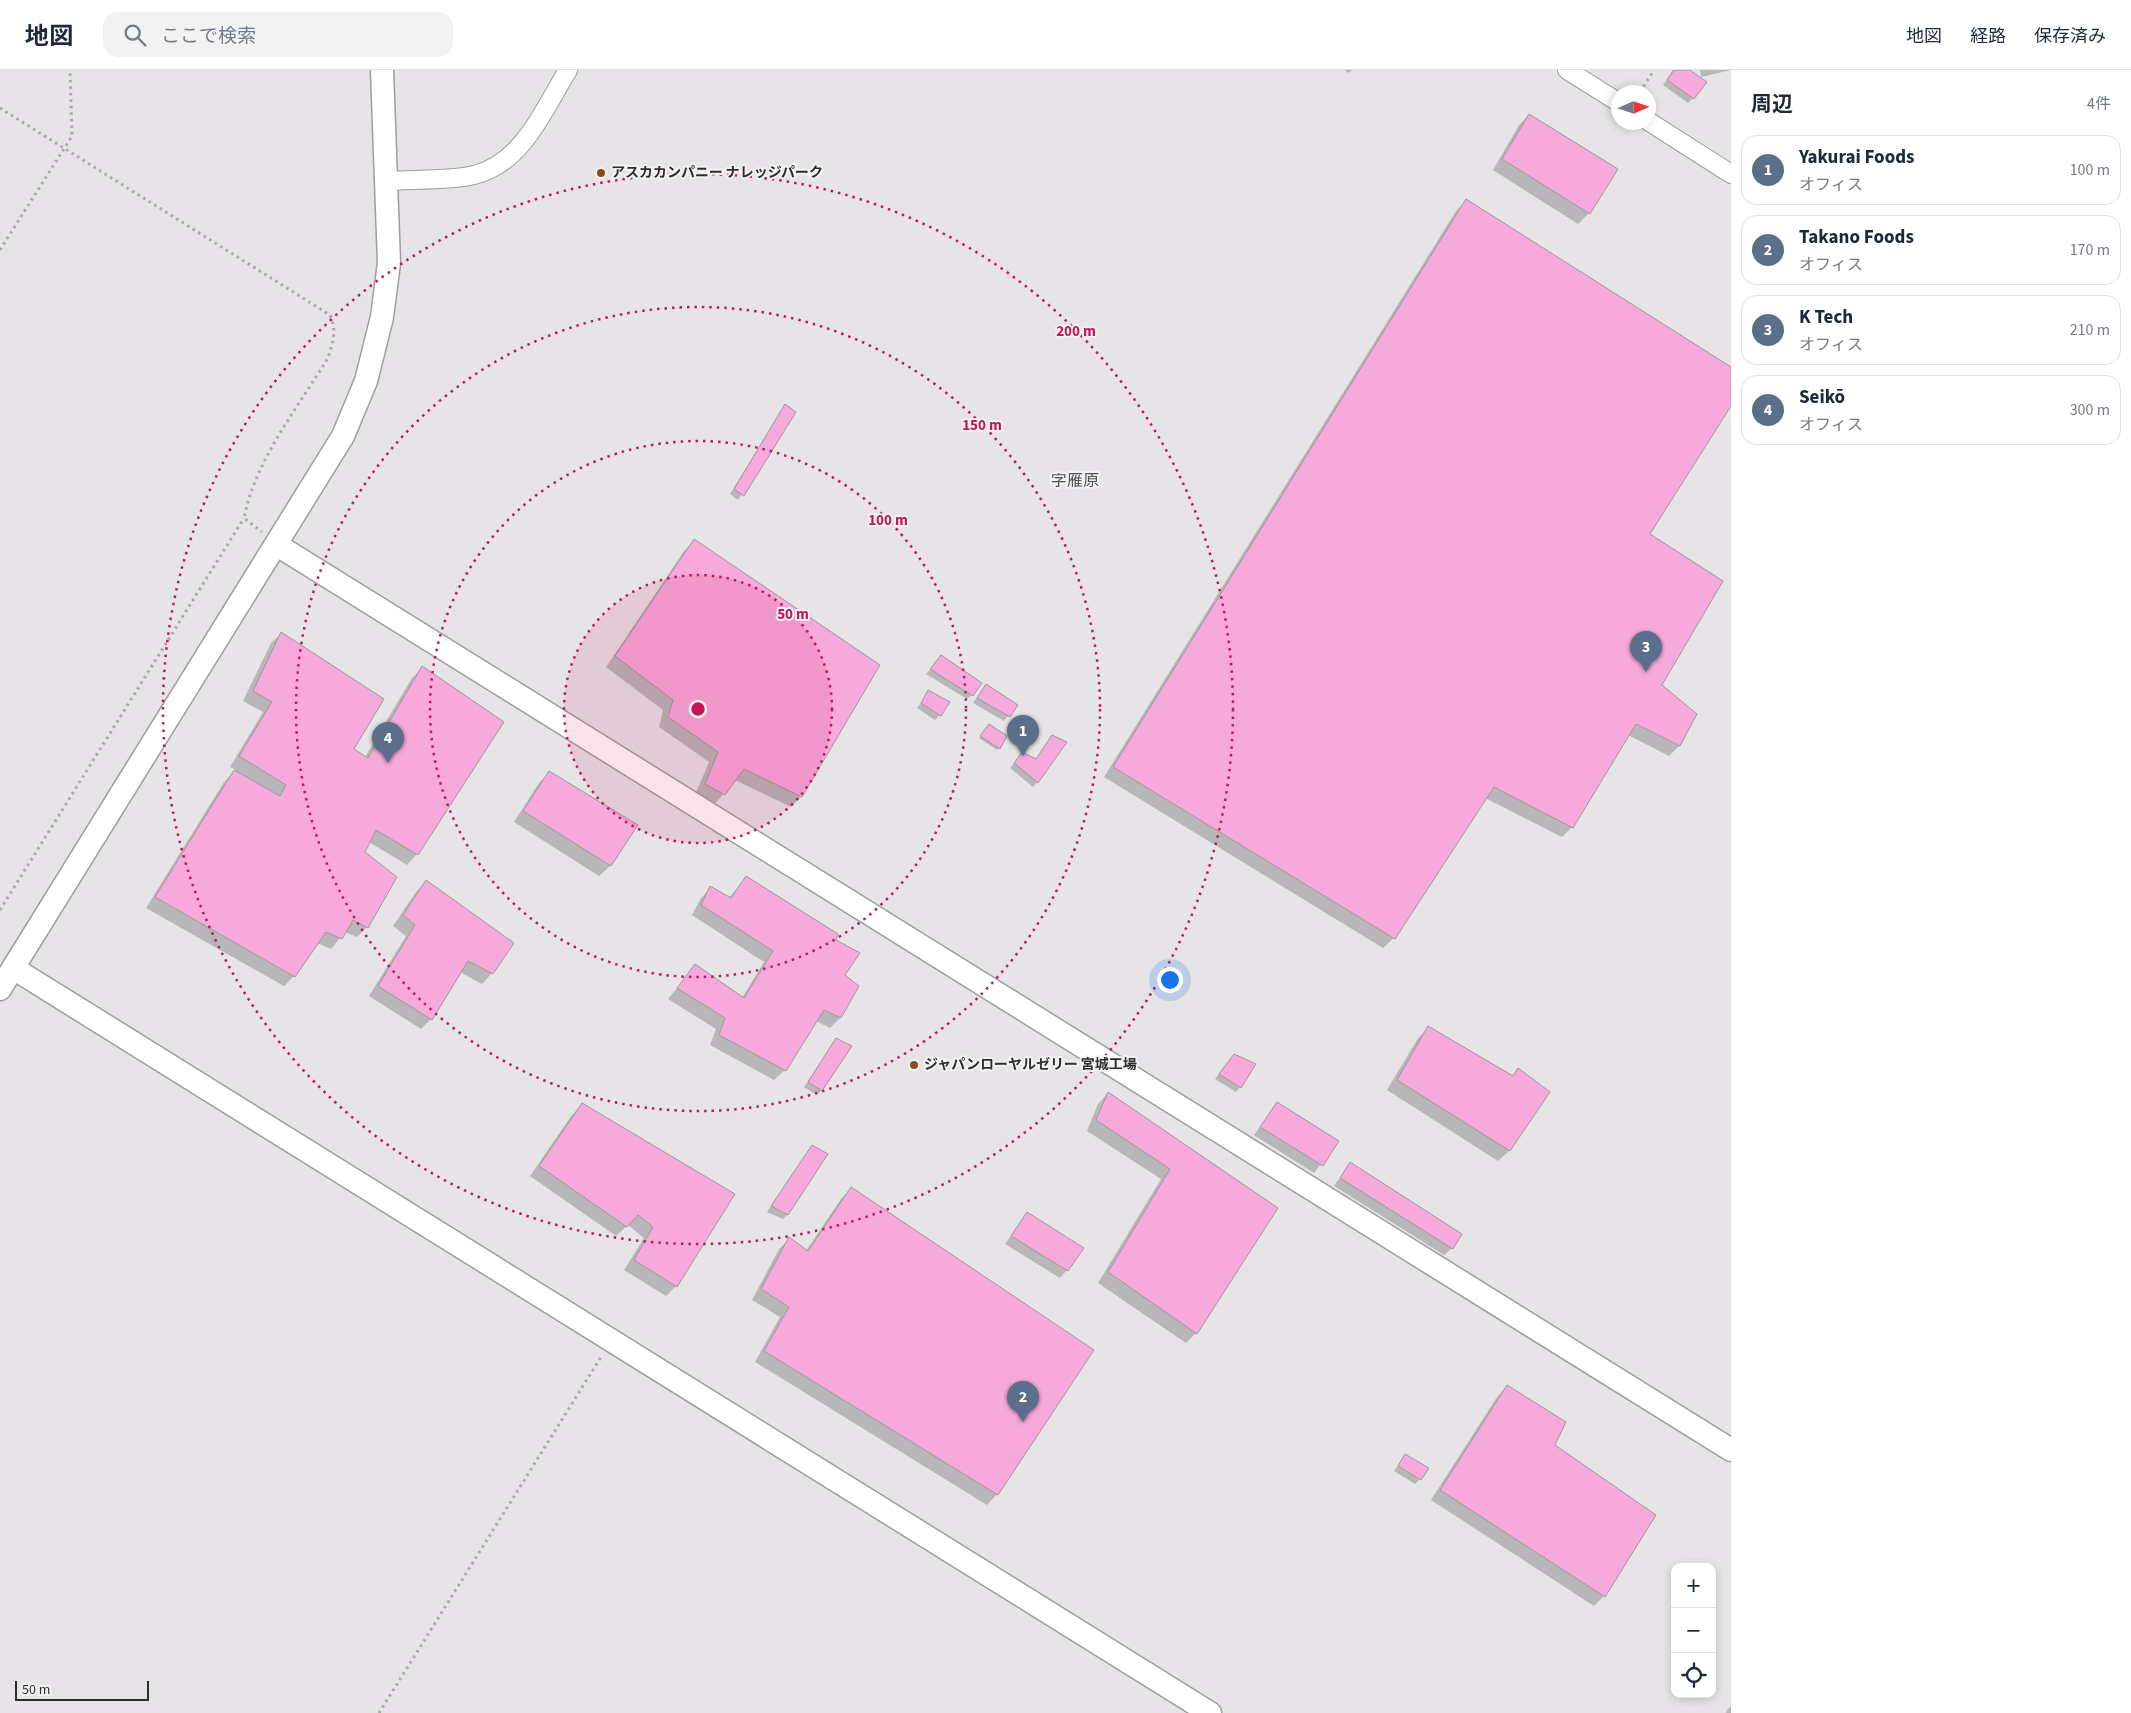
<!DOCTYPE html>
<html lang="ja">
<head>
<meta charset="utf-8">
<style>
	body { margin:0; font-family:"Source Sans 3","Noto Sans JP",sans-serif; background:#f2f2f3; color:#1f2937 }
	.controls { position:absolute; right:15px; bottom:15px; display:grid; overflow:hidden; border-radius:10px; box-shadow:0 2px 8px #0003 }
	.controls button { width:45px; height:45px; display:grid; place-items:center; padding:0; border:0; border-bottom:1px solid #e0e1e3; background:#fff; color:#1f2937; font:25px sans-serif }
	.compass { position:absolute; left:1611px; top:15px; width:45px; height:45px; border-radius:50%; background:#fff; box-shadow:0 2px 8px #0003; rotate:87deg }
	.scale { position:absolute; left:15px; bottom:12px; width:134px; box-sizing:border-box; padding-left:5px; border:2px solid #2e2d2e; border-top:0; font-size:14px; line-height:18px; white-space:nowrap; color:#2e2d2e; -webkit-text-stroke:4px #f3f1f4; paint-order:stroke }
	.you { position:absolute; left:1169px; top:909px; width:18px; height:18px; margin:-12px; border:4px solid #fff; border-radius:50%; background:#1a73e8; box-shadow:0 0 0 8px #1a73e833 }
	.badge { display:grid; place-items:center; width:32px; height:32px; border-radius:50%; background:#8c4b17; color:#fff; font-size:16px; font-weight:700 }
	.pin { position:absolute; translate:-50% -41px; filter:drop-shadow(0 1px 2px #0008) }
	.pin::after { content:''; position:absolute; top:26px; width:18px; height:15px; background:inherit; clip-path:polygon(0 0,100% 0,50% 100%) }
	.list { margin:0; padding:0; list-style:none }
	h2 { display:flex; justify-content:space-between; align-items:center; height:65px; margin:0; padding:0 20px; font-size:21px }
	h2 small { font-size:16px; font-weight:400; color:#747a83 }
	.list li { display:grid; grid-template-columns:32px 1fr auto; gap:15px; align-items:center; box-sizing:border-box; height:70px; margin:0 10px 10px; padding:0 10px; border:1px solid #e0e1e3; border-radius:15px }
	.list b { display:block; font-size:19px; white-space:nowrap }
	.list p { margin:0; font-size:16px; white-space:nowrap; color:#747a83 }
	.list em { font-size:16px; font-style:normal; color:#747a83 }
	.icon { flex:none; width:28px; height:28px; fill:none; stroke:currentColor; stroke-width:2; stroke-linecap:round; stroke-linejoin:round }
	.map { position:relative; flex:none; width:1731px; height:1643px; overflow:hidden }
	header { display:flex; align-items:center; gap:30px; box-sizing:border-box; height:70px; padding:0 25px; background:#fff; border-bottom:1px solid #e0e1e3 }
	header strong { font-size:24px }
	nav { display:flex; gap:28px; margin-inline-start:auto; font-size:18px }
	.search { width:350px; height:45px; background:#f2f2f3; display:flex; align-items:center; gap:12px; box-sizing:border-box; padding:0 18px; border-radius:15px; color:#747a83; font-size:19px }
	main { display:flex }
	aside { flex:1; background:#fff }
	.map>svg:first-child { display:block }
</style>
</head>
<body>
<header>
<strong>地図</strong>
<div class="search"><svg class="icon" aria-label="search" viewBox="0 0 24 24"><circle cx="10" cy="10" r="6"/><path d="M15 15l6 6"/></svg>ここで検索</div>
<nav><a>地図</a><a>経路</a><a>保存済み</a></nav>
</header>
<main>
<div class="map">
<svg width="1731" height="1643" viewBox="0 0 1731 1643">
	<rect width="100%" height="100%" fill="#e6e4e6"/>
	<g fill="#0003">
		<path d="M1344,0H1352L1349,3Z"/>
		<path d="M1673,0H1688L1693,28L1688,33L1663,15Z"/>
		<path d="M1700,0H1731L1701,7Z"/>
		<path d="M1529,45L1616,100L1589,143L1578,154L1493,100L1519,55Z"/>
		<path d="M1466,131L1731,299V333L1649,465L1660,616L1679,676L1669,686L1628,665L1572,757L1562,767L1485,728L1394,868L1383,878L1104,707L1456,141Z"/>
		<path d="M785,336L794,342L738,430L730,424Z"/>
		<path d="M694,471L879,595L801,727L791,737L735,710L714,735L695,725L709,692L659,657L663,640L606,597L684,481Z"/>
		<path d="M282,563L353,679L365,687L412,608L423,598L417,784L407,795L369,772L363,783L367,857L357,867L345,862L331,879L317,873L294,906L284,916L146,838L224,712L236,700L230,697L263,642L243,631L271,573Z"/>
		<path d="M941,587L972,625L967,629L926,604Z"/>
		<path d="M986,615L1016,635L1004,651L973,633Z"/>
		<path d="M929,622L940,645L935,650L917,638Z"/>
		<path d="M987,658L999,678L997,680L979,668Z"/>
		<path d="M1022,683L1037,712L1033,717L1010,698Z"/>
		<path d="M549,703L636,755L610,796L599,806L514,752L539,713Z"/>
		<path d="M746,808L834,870L843,905L858,917L840,948L830,958L816,951L785,1000L774,1010L710,975L716,959L668,929L695,896L742,928L764,892L692,845L701,828L711,818L729,828Z"/>
		<path d="M426,812L492,903L482,914L460,902L431,949L421,959L369,926L406,866L393,856L416,822Z"/>
		<path d="M1428,958L1511,1007L1518,1000L1548,1022L1509,1081L1498,1091L1387,1020L1418,968Z"/>
		<path d="M836,969L821,1020L817,1025L804,1017Z"/>
		<path d="M1234,985L1240,1017L1236,1022L1215,1009Z"/>
		<path d="M1108,1023L1276,1139L1196,1263L1186,1273L1098,1213L1161,1109L1087,1061L1098,1034Z"/>
		<path d="M1277,1033L1337,1072L1314,1103L1254,1065Z"/>
		<path d="M582,1035L733,1125L676,1216L666,1226L624,1200L644,1168L628,1155L616,1166L530,1106L572,1045Z"/>
		<path d="M812,1076L787,1145L783,1149L767,1142Z"/>
		<path d="M1350,1094L1452,1178L1444,1185L1334,1116Z"/>
		<path d="M851,1119L1092,1280L997,1424L987,1435L755,1292L780,1247L752,1230L779,1179L789,1169L806,1181L841,1129Z"/>
		<path d="M1027,1144L1067,1200L1060,1208L1005,1174Z"/>
		<path d="M1507,1317L1553,1376L1604,1526L1594,1536L1431,1430L1497,1327Z"/>
		<path d="M1405,1386L1420,1409L1415,1414L1394,1401Z"/>
		<path d="M1731,1636V1643H1726L1728,1639Z"/>
	</g>
	<g fill="#f7a9db" stroke="#9b999a">
		<path d="M1674,0H1690L1707,12L1694,29L1667,10Z"/>
		<path d="M1529,44L1618,99L1590,144L1502,89Z"/>
		<path d="M1466,129L1731,297V336L1650,464L1723,511L1662,615L1697,644L1680,676L1636,654L1573,758L1494,717L1395,869L1113,697Z"/>
		<path d="M785,334L796,342L744,426L734,419Z"/>
		<path d="M694,469L880,595L802,727L744,699L725,725L705,714L718,682L668,647L673,630L615,586Z"/>
		<path d="M281,562L384,629L354,679L368,688L422,596L504,652L418,785L376,760L365,782L397,807L368,858L353,850L342,869L326,862L295,907L155,827L234,700L280,726L286,715L239,686L272,632L253,621Z"/>
		<path d="M941,585L982,613L973,626L930,599Z"/>
		<path d="M986,614L1018,635L1010,647L977,628Z"/>
		<path d="M928,620L950,632L941,646L921,633Z"/>
		<path d="M989,654L1007,666L1000,679L980,666Z"/>
		<path d="M1052,665L1067,672L1038,713L1014,693L1022,682L1036,689Z"/>
		<path d="M549,701L638,755L611,796L523,741Z"/>
		<path d="M746,806L838,864L836,870L860,883L845,905L859,916L841,948L824,940L786,1001L719,965L725,948L677,918L695,894L744,928L773,881L701,835L710,816L731,828Z"/>
		<path d="M426,810L514,873L493,904L468,891L432,950L378,916L415,855L403,845Z"/>
		<path d="M1428,956L1513,1006L1518,998L1550,1022L1510,1081L1397,1010Z"/>
		<path d="M836,968L852,976L822,1021L808,1012Z"/>
		<path d="M1234,984L1256,994L1241,1018L1219,1004Z"/>
		<path d="M1108,1022L1278,1138L1197,1264L1108,1202L1170,1099L1096,1050Z"/>
		<path d="M1277,1032L1339,1071L1323,1096L1260,1057Z"/>
		<path d="M582,1033L735,1124L677,1217L634,1190L653,1157L638,1145L627,1157L539,1096Z"/>
		<path d="M812,1075L828,1084L788,1145L771,1136Z"/>
		<path d="M1350,1092L1462,1164L1453,1179L1340,1108Z"/>
		<path d="M851,1117L1094,1280L998,1425L764,1281L789,1237L761,1219L789,1167L808,1181Z"/>
		<path d="M1027,1142L1084,1178L1068,1201L1011,1166Z"/>
		<path d="M1507,1315L1566,1352L1555,1375L1656,1445L1605,1527L1440,1420Z"/>
		<path d="M1405,1384L1429,1398L1421,1410L1398,1396Z"/>
	</g>
	<g fill="none" stroke-linecap="round" stroke-linejoin="round">
		<g stroke="#9f9d9f" stroke-width="20">
			<g id="minor">
				<path d="M1567,0L1618,32"/>
				<path d="M1648,51L1731,104"/>
				<path d="M387,111C413,109 450,111 474,105C523,93 544,39 568,0"/>
			</g>
		</g>
		<g stroke="#9f9d9f" stroke-width="25">
			<g id="tertiary">
				<path d="M277,475L1731,1380"/>
				<path d="M13,898L1210,1643"/>
				<path d="M0,919L343,366L366,311L382,247L389,193L382,0"/>
			</g>
		</g>
		<g stroke="#aaa8aa" stroke-width="3" stroke-dasharray="2.5 4" stroke-linecap="butt">
			<path d="M1640,22L1654,0"/>
			<path d="M0,38L330,245C337,260 333,272 328,288C298,337 255,391 244,448L262,462"/>
			<path d="M0,180L72,66L70,0"/>
			<path d="M0,840L244,448"/>
			<path d="M379,1643L601,1287"/>
		</g>
		<use href="#minor" stroke="#fff" stroke-width="18"/>
		<use href="#tertiary" stroke="#fff" stroke-width="22"/>
	</g>
	<circle cx="698" cy="639" r="134" fill="#c2185b" fill-opacity=".12"/>
	<g fill="none" stroke="#c2185b" stroke-width="2.5" stroke-dasharray="2.5 5">
		<circle cx="698" cy="639" r="134"/>
		<circle cx="698" cy="639" r="268"/>
		<circle cx="698" cy="639" r="402"/>
		<circle cx="698" cy="639" r="535"/>
	</g>
	<g fill="#8c4b17" stroke="#f3f1f4" stroke-width="2">
		<circle cx="601" cy="103" r="5"/>
		<circle cx="914" cy="995" r="5"/>
	</g>
	<g text-anchor="middle" dominant-baseline="central" stroke-width="4" stroke-linejoin="round" paint-order="stroke">
		<g font-size="14" font-weight="bold" fill="#2e2d2e" stroke="#f3f1f4" text-anchor="start">
			<text x="611" y="103">アスカカンパニー ナレッジパーク</text>
			<text x="924" y="995">ジャパンローヤルゼリー 宮城工場</text>
		</g>
		<g font-size="16" fill="#545254" stroke="#f3f1f4">
			<text x="1075" y="411">字雁原</text>
		</g>
	</g>
	<circle cx="698" cy="639" r="8" fill="#c2185b" stroke="#f3f1f4" stroke-width="2.5"/>
	<g font-size="15" text-anchor="middle" font-weight="bold" fill="#c2185b" stroke="#f3f1f4" stroke-width="4" stroke-linejoin="round" paint-order="stroke">
		<text x="1076" y="266">200 m</text>
		<text x="982" y="360">150 m</text>
		<text x="888" y="455">100 m</text>
		<text x="793" y="549">50 m</text>
	</g>
</svg>
<div class="controls">
<button>+</button>
<button>−</button>
<button><svg class="icon" aria-label="locate" viewBox="0 0 24 24"><circle cx="12" cy="12" r="6"/><path d="M12 2v4M12 18v4M2 12h4M18 12h4"/></svg></button>
</div>
<svg class="compass" viewBox="-18 -18 36 36"><path d="M0-13l5 13h-10z" fill="#e53935"/><path d="M0 13l5-13h-10z" fill="#747a83"/></svg>
<div class="scale">50 m</div>
<div class="you"></div>
<div class="pin badge" style="left:1023px;top:686px;background:#5c6f8a">1</div>
<div class="pin badge" style="left:1023px;top:1352px;background:#5c6f8a">2</div>
<div class="pin badge" style="left:1646px;top:602px;background:#5c6f8a">3</div>
<div class="pin badge" style="left:388px;top:693px;background:#5c6f8a">4</div>
</div>
<aside>
<h2>周辺<small>4件</small></h2>
<ul class="list">
<li><span class="badge" style="background:#5c6f8a">1</span><div><b>Yakurai Foods</b><p>オフィス</p></div><em>100 m</em></li>
<li><span class="badge" style="background:#5c6f8a">2</span><div><b>Takano Foods</b><p>オフィス</p></div><em>170 m</em></li>
<li><span class="badge" style="background:#5c6f8a">3</span><div><b>K Tech</b><p>オフィス</p></div><em>210 m</em></li>
<li><span class="badge" style="background:#5c6f8a">4</span><div><b>Seikō</b><p>オフィス</p></div><em>300 m</em></li>
</ul>
</aside>
</main>
</body>
</html>
